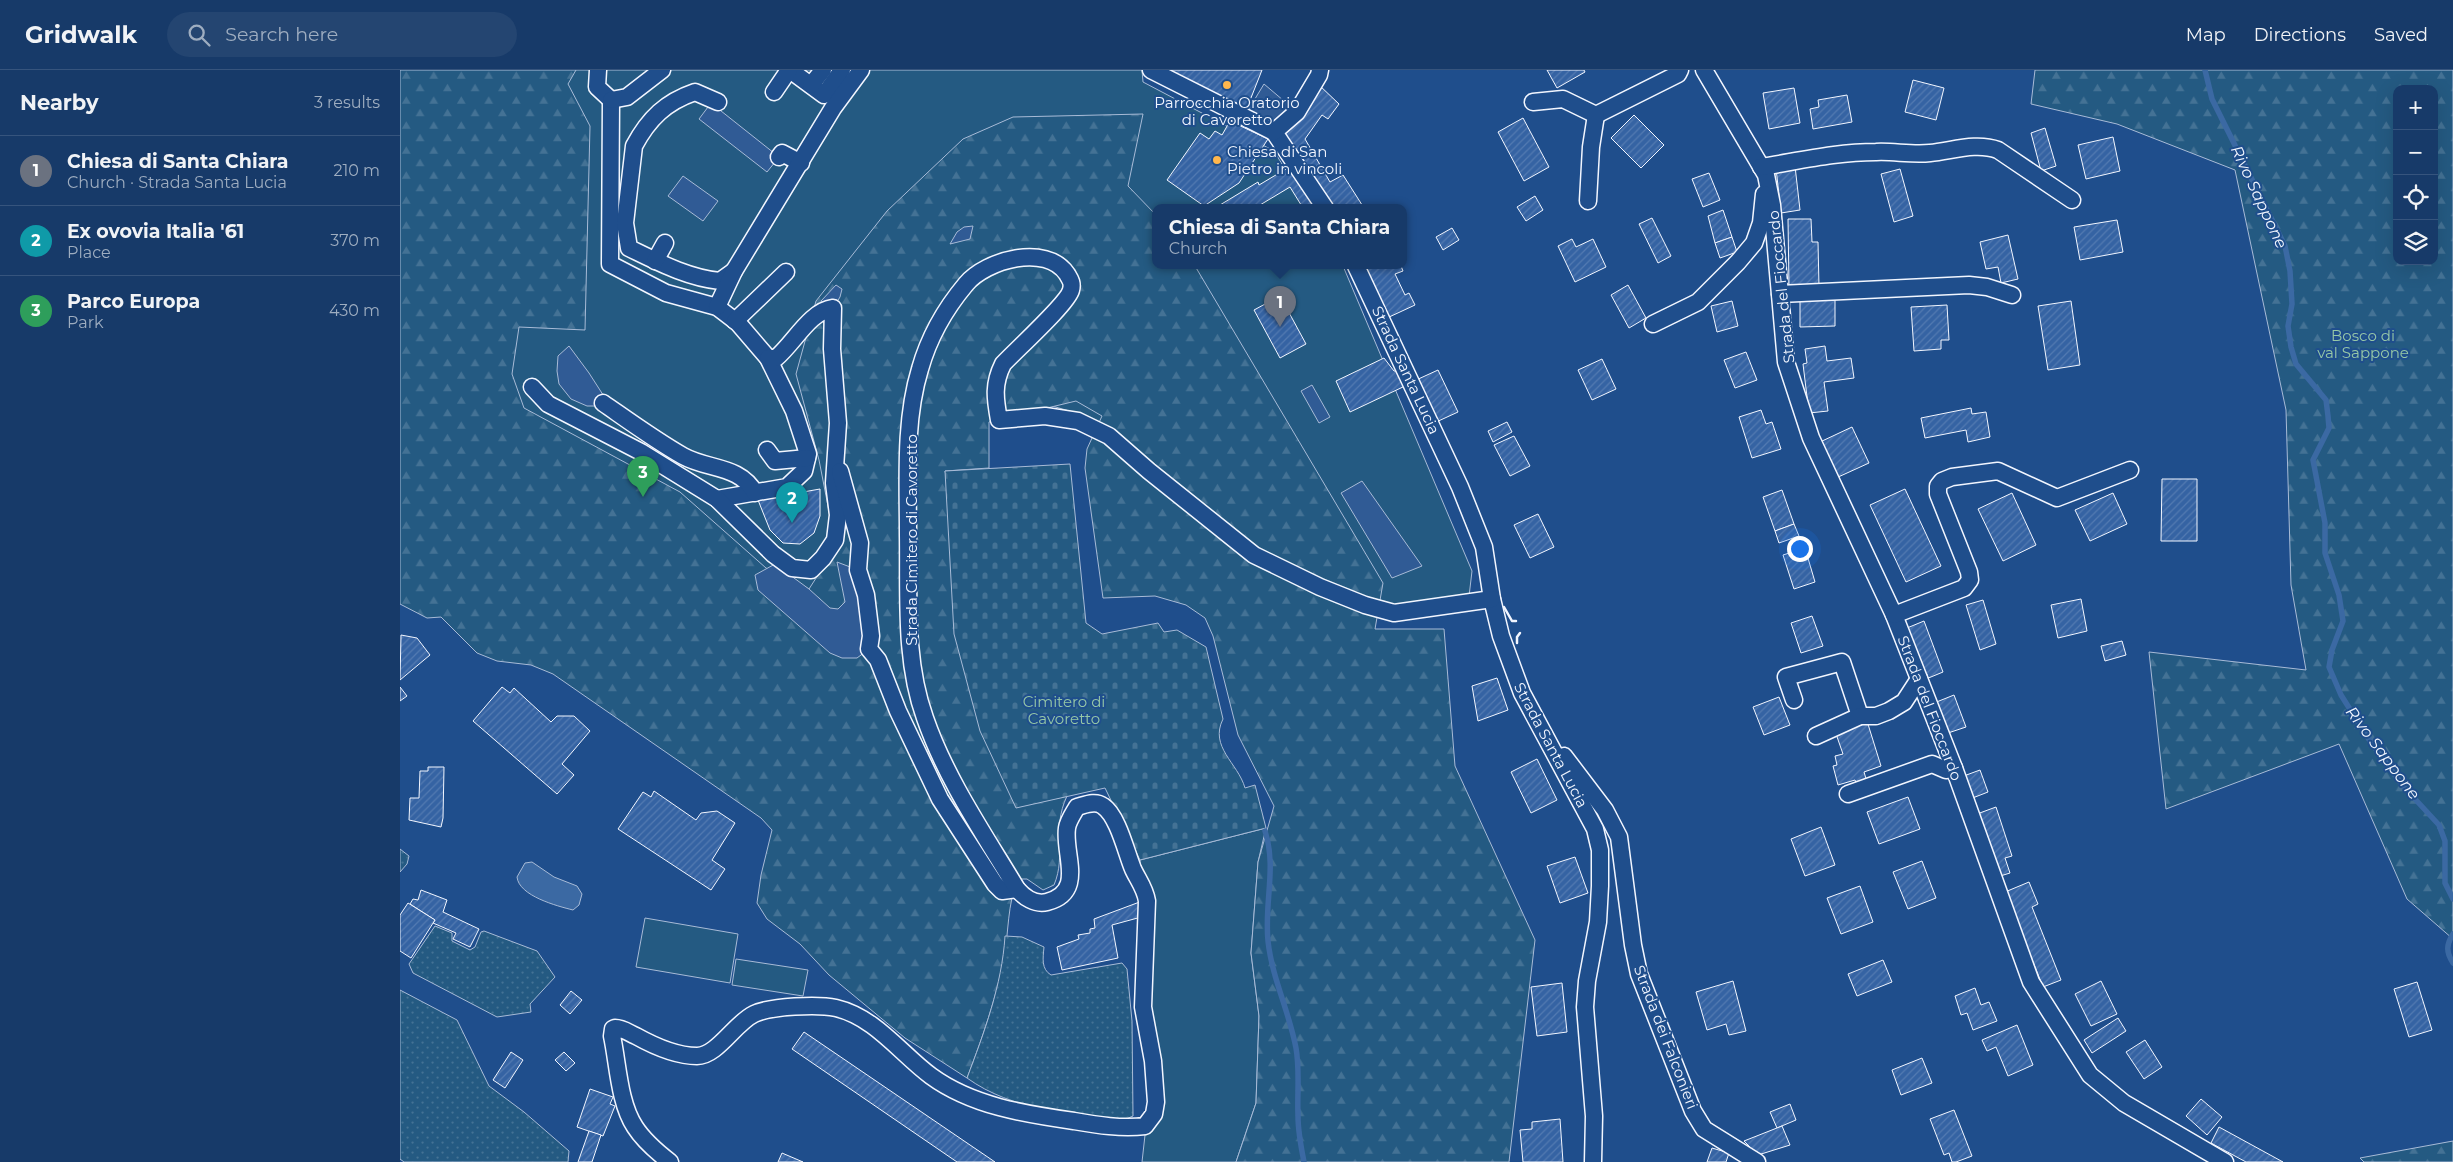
<!DOCTYPE html>
<html lang="en">
<head>
<meta charset="utf-8">
<style>
	body { margin:0; font-family:Montserrat,sans-serif; background:#244571; color:#f1f3f6 }
	.controls { position:absolute; right:15px; top:15px; display:grid; overflow:hidden; border-radius:10px; box-shadow:0 5px 20px #0002 }
	.controls button { width:45px; height:45px; display:grid; place-items:center; padding:0; border:0; border-bottom:1px solid #36547d; background:#173a69; color:#f1f3f6; font:25px sans-serif }
	.you { position:absolute; left:1399px; top:478px; width:18px; height:18px; margin:-12px; border:4px solid #fff; border-radius:50%; background:#1a73e8; box-shadow:0 0 0 8px #1a73e833 }
	.badge { display:grid; place-items:center; width:32px; height:32px; border-radius:50%; background:#ffb74d; color:#fff; font-size:16px; font-weight:700 }
	.pin { position:absolute; translate:-50% -41px; filter:drop-shadow(0 1px 2px #0008) }
	.pin::after { content:''; position:absolute; top:26px; width:18px; height:15px; background:inherit; clip-path:polygon(0 0,100% 0,50% 100%) }
	.popup { position:absolute; left:752px; top:134px; width:255px; height:65px; box-sizing:border-box; display:grid; place-content:center; border-radius:10px; background:#173a69; filter:drop-shadow(0 1px 4px #0005); font-size:16px; white-space:nowrap; color:#9eadc0 }
	.popup b { font-size:19px; color:#f1f3f6 }
	.popup::after { content:''; position:absolute; left:50%; top:100%; margin-left:-10px; border:10px solid transparent; border-top-color:#173a69 }
	.list { margin:0; padding:0; list-style:none }
	h2 { display:flex; justify-content:space-between; align-items:center; height:65px; margin:0; padding:0 20px; font-size:21px }
	h2 small { font-size:16px; font-weight:400; color:#9eadc0 }
	.list li { display:grid; grid-template-columns:32px 1fr auto; gap:15px; align-items:center; box-sizing:border-box; height:70px; padding:0 20px; border-top:1px solid #36547d }
	.list b { display:block; font-size:19px; white-space:nowrap }
	.list p { margin:0; font-size:16px; white-space:nowrap; color:#9eadc0 }
	.list em { font-size:16px; font-style:normal; color:#9eadc0 }
	.icon { flex:none; width:28px; height:28px; fill:none; stroke:currentColor; stroke-width:2; stroke-linecap:round; stroke-linejoin:round }
	.map { position:relative; flex:none; width:2053px; height:1092px; overflow:hidden }
	header { display:flex; align-items:center; gap:30px; box-sizing:border-box; height:70px; padding:0 25px; background:#173a69; border-bottom:1px solid #36547d }
	header strong { font-size:24px }
	nav { display:flex; gap:28px; margin-inline-start:auto; font-size:18px }
	.search { width:350px; height:45px; background:#244571; display:flex; align-items:center; gap:12px; box-sizing:border-box; padding:0 18px; border-radius:28px; color:#9eadc0; font-size:19px }
	main { display:flex }
	aside { flex:1; background:#173a69 }
	.map>svg:first-child { display:block }
</style>
</head>
<body>
<header>
<strong>Gridwalk</strong>
<div class="search"><svg class="icon" aria-label="search" viewBox="0 0 24 24"><circle cx="10" cy="10" r="6"/><path d="M15 15l6 6"/></svg>Search here</div>
<nav><a>Map</a><a>Directions</a><a>Saved</a></nav>
</header>
<main>
<aside>
<h2>Nearby<small>3 results</small></h2>
<ul class="list">
<li><span class="badge" style="background:#6b7280">1</span><div><b>Chiesa di Santa Chiara</b><p>Church · Strada Santa Lucia</p></div><em>210 m</em></li>
<li><span class="badge" style="background:#0f9aa8">2</span><div><b>Ex ovovia Italia '61</b><p>Place</p></div><em>370 m</em></li>
<li><span class="badge" style="background:#2e9e5b">3</span><div><b>Parco Europa</b><p>Park</p></div><em>430 m</em></li>
</ul>
</aside>
<div class="map">
<svg width="2053" height="1092" viewBox="0 0 2053 1092">
	<defs>
		<pattern id="forest-firs" width="22" height="20" patternUnits="userSpaceOnUse" patternTransform="scale(1.25)"><rect width="22" height="20" fill="#245a82"/><path d="M5 1l3.5 6h-7zM16 11l3.5 6h-7z" fill="#447295"/></pattern>
		<pattern id="cemetery-stones" width="16" height="16" patternUnits="userSpaceOnUse" patternTransform="scale(1.25)"><rect width="16" height="16" fill="#245a82"/><path d="M2 7V4a2 2 0 0 1 4 0v3zM10 15v-3a2 2 0 0 1 4 0v3z" fill="#447295"/></pattern>
		<pattern id="garden-dots" width="8" height="8" patternUnits="userSpaceOnUse" patternTransform="scale(1.25)"><rect width="8" height="8" fill="#245a82"/><path d="M2 2h.1M6 6h.1" fill="none" stroke="#447295" stroke-width="1.8" stroke-linecap="round"/></pattern>
		<pattern id="building-hatch" width="6" height="6" patternUnits="userSpaceOnUse" patternTransform="scale(1.25)"><rect width="6" height="6" fill="#3563a3"/><path d="M-1 1l2-2M0 6l6-6M5 7l2-2" fill="none" stroke="#537ab1"/></pattern>
	</defs>
	<rect width="100%" height="100%" fill="#1f4e8c"/>
	<g fill="#245a82" stroke="#a8bbd7">
		<path d="M0,0H742L743,12L874,81L909,138H756V196H943L1072,501L1068,535L980,540L683,345L635,331L640,178L363,732L0,508Z"/>
		<path d="M866,758L858,792L851,883L859,946L856,1033L836,1092H742L748,1038L749,1000L740,790Z"/>
		<path d="M245,848L338,864L330,913L236,897Z"/>
		<path d="M336,889L408,900L403,926L332,915Z"/>
	</g>
	<g fill="url(#forest-firs)" stroke="#a8bbd7" fill-rule="evenodd">
		<path d="M0,0H176L168,14L190,56L185,260L119,257L112,304L124,338L280,422L366,498L409,519L436,477L419,390L396,304L416,231L487,141L563,69L613,47L743,44L728,116L756,145V196H795L983,513L975,559H1044L1055,696L1135,870L1109,1092H836L856,1033L859,946L851,883L858,792L874,736L838,665L813,566L805,548L786,535L755,526L703,528L685,398L687,379L702,346L676,331L589,352V398L545,401L616,737L667,726C651,760 667,784 654,815L643,820L627,809H618C607,835 609,861 604,888C596,929 582,969 567,1008L505,968L429,905L400,874L367,849L357,833L361,805L372,760L361,748L153,604L131,595L97,591L77,583L41,547L27,548L0,534Z"/>
		<path d="M1635,0H2053V869L2007,829L1939,674L1766,739L1749,582L1906,600L1891,515L1886,340L1835,100L1717,54L1631,34ZM1997,19H2034V191H1997Z"/>
		<path d="M2053,1071V1092H1964L1960,1088Z"/>
	</g>
	<path fill="url(#cemetery-stones)" stroke="#a8bbd7" d="M670,394L686,553L702,564L758,553L764,562L777,560L806,577L823,649C809,677 838,693 845,718L855,715L866,758L740,790L705,718L616,738L580,661L554,564L545,401Z"/>
	<g fill="url(#garden-dots)" stroke="#a8bbd7">
		<path d="M0,779L9,786L7,794L0,802Z"/>
		<path d="M35,856L52,863V871L70,880L75,877L81,862L84,861L137,881L155,907L130,934L131,942L97,947L13,903L9,894Z"/>
		<path d="M605,866L622,867L644,877C643,888 641,899 651,905L722,893L727,899L732,951L733,1046L724,1050C670,1043 613,1041 567,1008C584,963 602,915 605,866Z"/>
		<path d="M0,920L57,950L89,1016L124,1042L169,1081L168,1092H4L0,1089Z"/>
	</g>
	<g fill="#305b95" stroke="#a8bbd7">
		<path d="M864,14L897,42L874,62L844,47Z"/>
		<path d="M311,33L379,87L367,102L299,49Z"/>
		<path d="M283,106L318,131L303,151L268,126Z"/>
		<path d="M573,156L570,169L550,174L557,162L564,157Z"/>
		<path d="M436,215L442,219L440,227L433,238L424,239L421,231Z"/>
		<path d="M169,276L189,303L207,331L198,336H187L171,329L159,314L157,301L158,286Z"/>
		<path d="M912,315L930,347L919,353L901,321Z"/>
		<path d="M962,411L1022,496L992,508L941,423Z"/>
		<path d="M437,492L458,500L469,579L457,588H442L430,583L358,520L355,505L375,494L409,519L430,538L438,539L445,532Z"/>
	</g>
	<path fill="#3b69a3" stroke="#a8bbd7" d="M132,792L154,807L177,816L182,824L179,835L173,840C157,836 119,826 117,807L125,793Z"/>
	<g fill="none" stroke-linecap="round" stroke-linejoin="round">
		<g stroke="#3b69a3" stroke-width="5.5">
			<path d="M1805,0L1812,29L1885,176L1890,201L1892,234L1888,256L1891,277L1896,294L1926,330L1928,346L1929,358L1913,390L1925,453V483L1939,525L1943,551L1932,580L1929,597L1941,625L1970,671L2003,716L2039,755L2045,771V813L2053,829"/>
			<path d="M865,761C877,797 864,833 868,871C872,908 889,941 896,978C900,1001 897,1023 898,1046C898,1062 901,1077 904,1092"/>
			<path d="M2053,864C2046,875 2046,882 2053,893"/>
		</g>
	</g>
	<g fill="url(#building-hatch)" stroke="#f2f6ff">
		<path d="M765,0H862L847,38Z"/>
		<path d="M1147,0H1184L1185,2L1157,18Z"/>
		<path d="M1513,10L1544,18L1536,50L1505,42Z"/>
		<path d="M918,14L939,34L928,49L922,45L905,69L930,112L943,105L964,138H927L881,70Z"/>
		<path d="M1394,18L1400,53L1369,59L1363,23Z"/>
		<path d="M1447,25L1452,52L1413,59L1410,39L1419,37L1418,30Z"/>
		<path d="M1234,45L1264,75L1241,98L1211,68Z"/>
		<path d="M1123,48L1149,97L1124,111L1098,62Z"/>
		<path d="M830,51L868,69L839,113L804,136L767,110L800,63L809,69L815,61L822,65Z"/>
		<path d="M1645,58L1656,96L1641,101L1631,63Z"/>
		<path d="M1713,67L1720,101L1686,109L1678,75Z"/>
		<path d="M891,96L916,138H903L890,117L855,138H815L858,112L859,115Z"/>
		<path d="M1395,96L1400,140L1381,143L1376,98Z"/>
		<path d="M1500,99L1513,146L1494,152L1481,104Z"/>
		<path d="M1309,103L1320,130L1303,137L1292,109Z"/>
		<path d="M1135,126L1143,140L1126,151L1117,137Z"/>
		<path d="M1323,140L1332,167L1315,173L1308,146Z"/>
		<path d="M1252,148L1271,186L1258,193L1239,154Z"/>
		<path d="M1388,149H1411L1412,172H1418L1419,217H1389Z"/>
		<path d="M1717,150L1723,182L1680,190L1674,157Z"/>
		<path d="M1052,158L1059,170L1043,180L1036,167Z"/>
		<path d="M1608,165L1618,209L1601,213L1598,197L1586,199L1580,172Z"/>
		<path d="M1332,167L1337,182L1320,188L1315,173Z"/>
		<path d="M1172,169L1176,177L1193,169L1206,197L1175,212L1158,176Z"/>
		<path d="M962,196H1001L1003,201L995,204L1005,225L1009,223L1015,235L987,248Z"/>
		<path d="M1228,215L1246,248L1229,258L1211,225Z"/>
		<path d="M880,226L906,274L880,288L854,240Z"/>
		<path d="M1435,227V256L1400,257V228Z"/>
		<path d="M1332,231L1338,256L1317,262L1311,236Z"/>
		<path d="M1671,231L1680,295L1648,300L1638,236Z"/>
		<path d="M1547,235L1549,270H1541V279L1514,281L1511,237Z"/>
		<path d="M1425,276L1427,291L1451,288L1454,308L1424,312L1428,341L1409,343L1403,294L1407,293L1405,279Z"/>
		<path d="M1346,282L1357,310L1335,318L1324,290Z"/>
		<path d="M984,288L994,301H998L1005,316L950,342L936,311Z"/>
		<path d="M1202,289L1216,319L1192,330L1178,300Z"/>
		<path d="M1038,300L1058,342L1034,353L1014,311Z"/>
		<path d="M1571,338L1572,344L1586,342L1590,367L1568,372L1566,360L1525,368L1521,348Z"/>
		<path d="M1361,340L1366,354L1372,352L1381,379L1352,388L1339,347Z"/>
		<path d="M1107,352L1112,362L1093,372L1088,361Z"/>
		<path d="M1452,357L1469,393L1436,408L1420,372Z"/>
		<path d="M1114,366L1130,396L1110,406L1094,375Z"/>
		<path d="M1762,409H1797V471H1761Z"/>
		<path d="M420,419V446L414,463L400,474L383,473L370,460L358,430Z"/>
		<path d="M1505,419L1541,496L1506,512L1470,435Z"/>
		<path d="M1382,420L1394,454L1375,461L1363,427Z"/>
		<path d="M1612,423L1636,475L1603,491L1578,439Z"/>
		<path d="M1713,423L1727,454L1690,471L1675,440Z"/>
		<path d="M1138,444L1154,477L1130,488L1114,455Z"/>
		<path d="M1394,454L1399,466L1379,473L1375,461Z"/>
		<path d="M1405,478L1415,512L1394,519L1383,485Z"/>
		<path d="M1681,529L1687,561L1658,568L1651,535Z"/>
		<path d="M1583,530L1596,574L1580,580L1566,535Z"/>
		<path d="M1412,546L1423,576L1401,583L1391,553Z"/>
		<path d="M1524,551L1543,602L1526,609L1507,558Z"/>
		<path d="M1,565L17,568L30,585L0,610Z"/>
		<path d="M1722,571L1726,585L1705,591L1701,576Z"/>
		<path d="M1097,608L1108,640L1078,651L1072,616Z"/>
		<path d="M0,617L7,626L0,631Z"/>
		<path d="M102,617L110,623L114,618L151,652L157,646H174L190,661L162,694L174,705L157,724L73,651Z"/>
		<path d="M1554,625L1566,657L1545,664L1534,633Z"/>
		<path d="M1379,627L1390,655L1364,665L1353,637Z"/>
		<path d="M1467,651L1481,696L1464,702L1467,712L1457,715L1455,710L1438,715L1433,696L1437,695L1435,686L1443,684L1435,661Z"/>
		<path d="M1137,689L1157,730L1131,743L1111,702Z"/>
		<path d="M28,697H44L43,748L41,757L9,750L10,728H19L20,701H28Z"/>
		<path d="M1580,700L1588,722L1570,729L1561,707Z"/>
		<path d="M254,721L296,750L301,743L317,741L335,753L312,790L325,799L311,820L218,759L243,722L251,727Z"/>
		<path d="M1508,727L1520,759L1479,774L1467,742Z"/>
		<path d="M1596,737L1612,786L1605,788L1610,803L1597,807L1577,744Z"/>
		<path d="M1421,757L1435,795L1405,806L1391,769Z"/>
		<path d="M1175,787L1188,823L1160,833L1147,796Z"/>
		<path d="M1522,791L1536,828L1508,839L1493,802Z"/>
		<path d="M1629,812L1638,834L1632,837L1661,910L1643,917L1605,822Z"/>
		<path d="M1460,816L1473,852L1441,864L1427,828Z"/>
		<path d="M21,820L47,830L43,842L79,859L70,877L53,869L56,863L33,853L35,850L10,834L13,829L18,830Z"/>
		<path d="M745,830V846L712,855L718,888L662,900L657,877L679,869L678,865L690,863V859L695,858L694,849Z"/>
		<path d="M8,833L35,850L11,888L0,881V845Z"/>
		<path d="M1483,890L1492,912L1457,926L1448,904Z"/>
		<path d="M1333,911L1346,961L1329,965L1326,954L1307,960L1296,922Z"/>
		<path d="M1701,911L1717,944L1691,956L1675,924Z"/>
		<path d="M2017,912L2032,960L2009,967L1994,919Z"/>
		<path d="M1162,913L1167,962L1137,966L1131,917Z"/>
		<path d="M1575,918L1581,935L1589,932L1597,951L1573,960L1567,943L1561,945L1555,926Z"/>
		<path d="M171,921L182,930L170,944L160,935Z"/>
		<path d="M1718,948L1726,961L1692,983L1684,970Z"/>
		<path d="M1617,955L1633,995L1608,1006L1596,977L1587,981L1582,970Z"/>
		<path d="M404,962L595,1092H557L392,979Z"/>
		<path d="M1745,970L1762,997L1744,1009L1726,982Z"/>
		<path d="M111,982L123,990L105,1018L93,1010Z"/>
		<path d="M164,982L175,993L166,1001L155,990Z"/>
		<path d="M1522,988L1532,1013L1501,1025L1492,1000Z"/>
		<path d="M190,1019L213,1027L210,1034L215,1036L203,1066L177,1057Z"/>
		<path d="M1801,1029L1822,1047L1807,1065L1786,1046Z"/>
		<path d="M1390,1034L1396,1050L1377,1058L1370,1042Z"/>
		<path d="M1554,1040L1572,1086L1556,1092H1552L1549,1083L1544,1085L1530,1049Z"/>
		<path d="M1160,1049L1163,1092H1123L1120,1060L1132,1059V1052Z"/>
		<path d="M1382,1056L1390,1075L1358,1085L1344,1071Z"/>
		<path d="M1819,1057L1883,1092H1846L1811,1073Z"/>
		<path d="M189,1061L201,1065L192,1092H178Z"/>
		<path d="M1312,1078L1329,1083L1326,1092H1307Z"/>
		<path d="M382,1083L403,1092H378Z"/>
	</g>
	<g fill="none" stroke-linecap="round" stroke-linejoin="round">
		<g stroke="#f2f6ff" stroke-width="19">
			<g id="street">
				<path d="M198,0L197,17L211,30"/>
				<path d="M390,0L424,25L442,0"/>
				<path d="M751,0L874,62"/>
				<path d="M1304,0L1366,105L1372,135L1386,292L1411,368L1494,545L1554,698L1631,912L1690,1005L1724,1033L1825,1092"/>
				<path d="M411,15L423,0"/>
				<path d="M374,22L389,0"/>
				<path d="M211,30L210,194L266,223L317,237L338,253L368,288L394,341L408,384L404,401L387,417L317,429"/>
				<path d="M211,30L227,27L262,0"/>
				<path d="M318,32L295,22C266,32 249,48 234,76L225,153L229,178C258,192 288,208 320,211L334,201"/>
				<path d="M1133,32L1163,29L1196,45L1278,4L1280,0"/>
				<path d="M874,62L925,138"/>
				<path d="M874,62L897,42L919,5L920,0"/>
				<path d="M379,87L382,83L401,93"/>
				<path d="M1361,97C1399,91 1437,82 1476,82C1493,81 1512,85 1530,83C1552,81 1576,72 1598,80L1672,130"/>
				<path d="M1188,131L1191,77L1196,45"/>
				<path d="M255,191L265,173"/>
				<path d="M956,196L1060,417L1084,477L1092,529L1101,566L1122,623L1195,759L1200,780V816L1198,852L1187,911L1185,937L1194,1046L1193,1092"/>
				<path d="M1380,224L1569,215L1587,217L1612,225"/>
				<path d="M317,237L334,201L433,38L461,0"/>
				<path d="M335,251L386,202"/>
				<path d="M1253,254L1298,232L1338,192L1354,173L1361,153L1364,124"/>
				<path d="M132,317L148,334L241,382L317,429L373,484L392,498L411,500L423,488L435,470L438,445L434,413L438,353L432,279L433,238C410,241 394,273 376,288H368"/>
				<path d="M203,333C229,351 255,370 283,386C308,400 340,395 355,423"/>
				<path d="M367,380L375,391L407,388"/>
				<path d="M440,401L460,473L458,500L466,525L471,566L469,579L478,590L498,641L540,729L595,814L602,821L617,819"/>
				<path d="M1494,545L1564,518L1570,510L1569,502L1538,424V416L1542,411L1552,407L1598,401L1657,428L1730,400"/>
				<path d="M1394,630L1386,607L1442,592L1460,646"/>
				<path d="M1416,666L1460,646H1476L1489,641L1504,632L1519,609"/>
				<path d="M1164,686L1205,740L1219,767L1233,875L1239,904L1293,1041L1304,1059L1357,1092"/>
				<path d="M1448,724L1532,694L1546,700L1554,698"/>
				<path d="M270,1092C257,1082 244,1071 235,1057C219,1033 218,994 212,966L213,959L215,958C223,958 229,963 236,966C254,976 276,986 297,986C317,986 335,953 354,944C371,936 418,934 436,938C475,947 501,984 531,1006C572,1036 625,1044 674,1051C697,1055 722,1059 745,1056L754,1044L756,1032L753,991L743,937L747,831C745,818 738,810 733,799C726,782 718,746 703,736C695,730 685,735 677,737C673,744 668,751 667,758C663,784 686,822 647,832C635,835 624,827 617,819C584,764 546,709 525,648C504,590 509,526 508,465C508,411 504,351 520,299C529,267 545,239 566,214C586,190 646,173 667,204C670,209 673,213 671,220C668,233 616,280 603,294C593,314 595,328 599,350L645,346L678,351L709,366L749,401L854,485L920,517L965,535L994,543L1092,529"/>
			</g>
		</g>
		<use href="#street" stroke="#1f4e8c" stroke-width="16"/>
		<g stroke="#f2f6ff" stroke-width="2.5">
			<path d="M1104,537L1112,551H1116"/>
			<path d="M1117,573V567L1120,563"/>
		</g>
	</g>
	<g fill="#ffb74d" stroke="#1f4e8c" stroke-width="2">
		<circle cx="827" cy="15" r="5"/>
		<circle cx="817" cy="90" r="5"/>
	</g>
	<g text-anchor="middle" dominant-baseline="central" stroke-width="4" stroke-linejoin="round" paint-order="stroke">
		<g font-size="15" fill="#f2f6ff" stroke="#1f4e8c">
			<text x="827" y="32">Parrocchia Oratorio<tspan x="827" dy="17">di Cavoretto</tspan></text>
			<text x="827" y="81" text-anchor="start">Chiesa di San<tspan x="827" dy="17">Pietro in vincoli</tspan></text>
		</g>
		<g font-size="15" fill="#f2f6ff" stroke="#1f4e8c">
			<text transform="translate(1381 217) rotate(-96)">Strada del Fioccardo</text>
			<text transform="translate(1006 300) rotate(65)">Strada Santa Lucia</text>
			<text transform="translate(511 470) rotate(-90)">Strada Cimitero di Cavoretto</text>
			<text transform="translate(1530 638) rotate(69)">Strada del Fioccardo</text>
			<text transform="translate(1151 675) rotate(62)">Strada Santa Lucia</text>
			<text transform="translate(1266 967) rotate(69)">Strada dei Falconieri</text>
		</g>
		<g font-size="15" fill="#97c8a6" stroke="#1f4e8c">
			<text x="1963" y="265">Bosco di<tspan x="1963" dy="17">val Sappone</tspan></text>
			<text x="664" y="631">Cimitero di<tspan x="664" dy="17">Cavoretto</tspan></text>
		</g>
		<g font-size="16" font-style="italic" fill="#f2f6ff" stroke="#1f4e8c">
			<text transform="translate(1859 127) rotate(65)">Rivo Sappone</text>
			<text transform="translate(1983 683) rotate(53)">Rivo Sappone</text>
		</g>
	</g>
</svg>
<div class="controls">
<button>+</button>
<button>−</button>
<button><svg class="icon" aria-label="locate" viewBox="0 0 24 24"><circle cx="12" cy="12" r="6"/><path d="M12 2v4M12 18v4M2 12h4M18 12h4"/></svg></button>
<button><svg class="icon" aria-label="layers" viewBox="0 0 24 24"><path d="M12 4l9 5-9 5-9-5zM3 14l9 5 9-5"/></svg></button>
</div>
<div class="you"></div>
<div class="pin badge" style="left:880px;top:257px;background:#6b7280">1</div>
<div class="popup"><b>Chiesa di Santa Chiara</b>Church</div>
<div class="pin badge" style="left:392px;top:453px;background:#0f9aa8">2</div>
<div class="pin badge" style="left:243px;top:427px;background:#2e9e5b">3</div>
</div>
</main>
</body>
</html>
